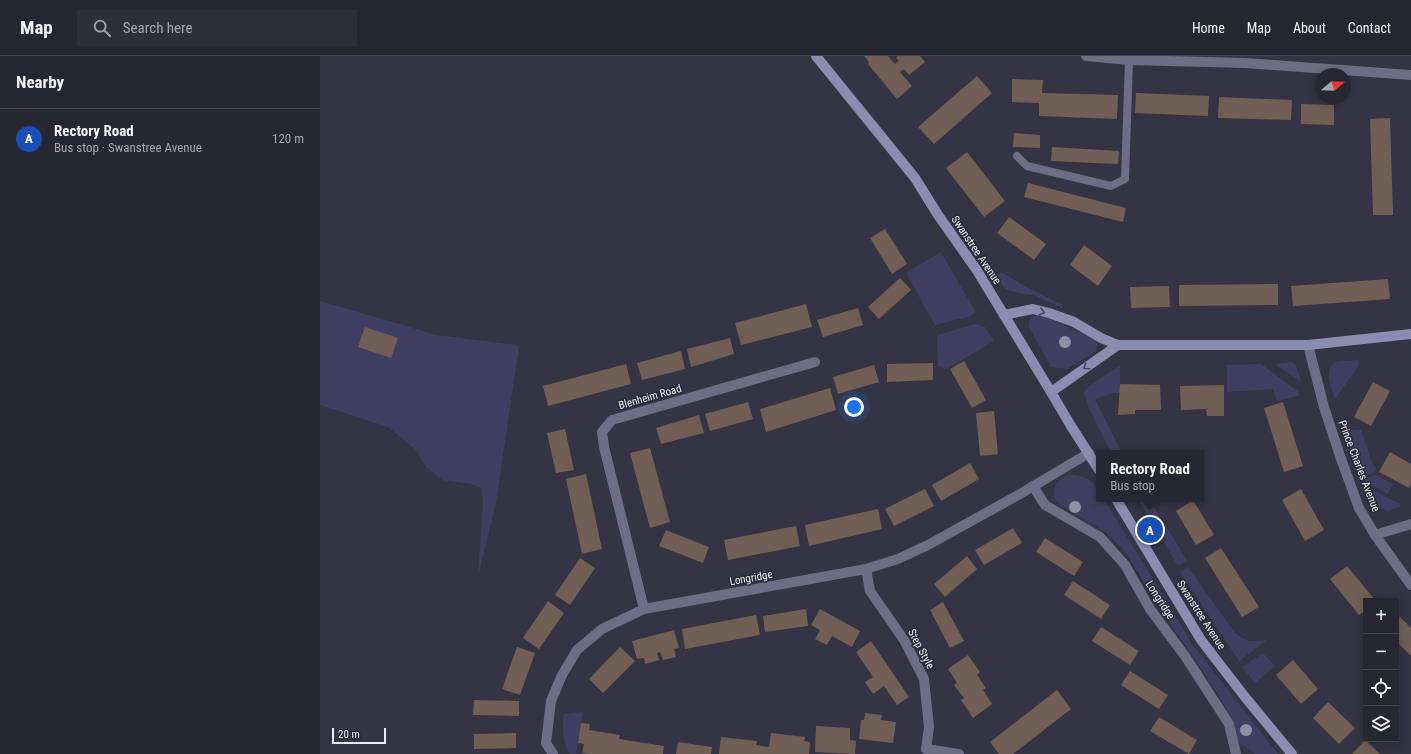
<!DOCTYPE html>
<html lang="en">
<head>
<meta charset="utf-8">
<style>
	body { margin:0; font-family:"Roboto Condensed",sans-serif; background:#2f2f3b; color:#f1f3f6 }
	.controls { position:absolute; right:12px; bottom:12px; display:grid; overflow:hidden; border-radius:0px; box-shadow:0 2px 10px #0003 }
	.controls button { width:36px; height:36px; display:grid; place-items:center; padding:0; border:0; border-bottom:1px solid #43444e; background:#272733; color:#f1f3f6; font:20px sans-serif }
	.compass { position:absolute; left:995px; top:12px; width:36px; height:36px; border-radius:50%; background:#272733; box-shadow:0 2px 10px #0003; rotate:71deg }
	.scale { position:absolute; left:12px; bottom:10px; width:54px; box-sizing:border-box; padding-left:4px; border:2px solid #ebecf6; border-top:0; font-size:11px; line-height:14px; white-space:nowrap; color:#ebecf6; -webkit-text-stroke:3px #2a2a39; paint-order:stroke }
	.you { position:absolute; left:534px; top:351px; width:14px; height:14px; margin:-10px; border:3px solid #fff; border-radius:50%; background:#1a73e8; box-shadow:0 0 0 6px #1a73e833 }
	.badge { display:grid; place-items:center; width:26px; height:26px; border-radius:50%; background:#8bbbb9; color:#fff; font-size:13px; font-weight:700 }
	.pin { position:absolute; translate:-50% -50%; border:2px solid #fff; box-shadow:0 1px 4px #0006 }
	.popup { position:absolute; left:776px; top:394px; width:108px; height:52px; box-sizing:border-box; display:grid; place-content:center; border-radius:0px; background:#272733; filter:drop-shadow(0 1px 3px #0005); font-size:13px; white-space:nowrap; color:#a4a5ac }
	.popup b { font-size:15px; color:#f1f3f6 }
	.popup::after { content:''; position:absolute; left:50%; top:100%; margin-left:-8px; border:8px solid transparent; border-top-color:#272733 }
	.list { margin:0; padding:0; list-style:none }
	h2 { display:flex; justify-content:space-between; align-items:center; height:52px; margin:0; padding:0 16px; font-size:17px }
	h2 small { font-size:13px; font-weight:400; color:#a4a5ac }
	.list li { display:grid; grid-template-columns:26px 1fr auto; gap:12px; align-items:center; box-sizing:border-box; height:60px; padding:0 16px; border-top:1px solid #43444e }
	.list b { display:block; font-size:15px; white-space:nowrap }
	.list p { margin:0; font-size:13px; white-space:nowrap; color:#a4a5ac }
	.list em { font-size:13px; font-style:normal; color:#a4a5ac }
	.icon { flex:none; width:22px; height:22px; fill:none; stroke:currentColor; stroke-width:2; stroke-linecap:round; stroke-linejoin:round }
	.map { position:relative; flex:none; width:1091px; height:698px; overflow:hidden }
	header { display:flex; align-items:center; gap:24px; box-sizing:border-box; height:56px; padding:0 20px; background:#272733; border-bottom:1px solid #43444e }
	header strong { font-size:19px }
	nav { display:flex; gap:22px; margin-inline-start:auto; font-size:14px }
	.search { width:280px; height:36px; background:#2f2f3b; display:flex; align-items:center; gap:10px; box-sizing:border-box; padding:0 14px; border-radius:0px; color:#a4a5ac; font-size:15px }
	main { display:flex }
	aside { flex:1; background:#272733 }
	.map>svg:first-child { display:block }
</style>
</head>
<body>
<header>
<strong>Map</strong>
<div class="search"><svg class="icon" aria-label="search" viewBox="0 0 24 24"><circle cx="10" cy="10" r="6"/><path d="M15 15l6 6"/></svg>Search here</div>
<nav><a>Home</a><a>Map</a><a>About</a><a>Contact</a></nav>
</header>
<main>
<aside>
<h2>Nearby<small></small></h2>
<ul class="list">
<li><span class="badge" style="background:#1a4fb4">A</span><div><b>Rectory Road</b><p>Bus stop · Swanstree Avenue</p></div><em>120 m</em></li>
</ul>
</aside>
<div class="map">
<svg width="1091" height="698" viewBox="0 0 1091 698">
	<rect width="100%" height="100%" fill="#343444"/>
	<g fill="#403f61">
		<path d="M621,196L655,255L651,260L615,269L586,217Z"/>
		<path d="M681,216L706,231L743,249L742,252L713,239L698,237L685,233L677,221Z"/>
		<path d="M0,245L117,279L196,289L199,291L176,447L158,520L163,450L162,432L151,428L122,424L106,411L95,393L68,371L0,349Z"/>
		<path d="M720,258L775,284L778,289L776,295L747,313L731,311L709,271C708,264 713,259 720,258Z"/>
		<path d="M655,268L665,271L674,285L626,313L618,310L617,279Z"/>
		<path d="M1038,304L1039,309L1015,343C1012,333 1002,311 1016,306C1023,304 1031,305 1038,304Z"/>
		<path d="M971,306L976,309L981,326L955,308Z"/>
		<path d="M941,308L980,337L978,340L957,345L953,333L907,336V309Z"/>
		<path d="M800,309V337H793L775,343L802,397H791L768,350L764,336L768,331Z"/>
		<path d="M1024,374H1041L1052,407L1056,411L1055,416L1039,421Z"/>
		<path d="M751,419C767,420 779,426 779,443H784L873,589L958,698H934L932,695L918,686L914,667L900,642L837,547L804,494L785,476L739,448L734,442L735,429L744,421Z"/>
		<path d="M1056,419L1073,428L1068,438L1041,423Z"/>
		<path d="M1054,435L1080,448V451L1067,455L1060,452L1052,436Z"/>
		<path d="M818,443H829L867,504L858,510Z"/>
		<path d="M868,511L915,577C927,586 930,586 945,584V586L919,605L860,516Z"/>
		<path d="M943,597L955,610L935,627L922,611Z"/>
		<path d="M263,656L256,698H250C242,686 242,671 244,658Z"/>
	</g>
	<g fill="#715f55">
		<path d="M544,0H568L575,8L579,5L576,2L578,0H600L605,6L589,19L584,13L580,16L592,30L577,43L548,8L549,6Z"/>
		<path d="M657,20L672,37L614,88L598,71Z"/>
		<path d="M692,23L723,24L722,37L798,39L797,63L719,60V47L692,46Z"/>
		<path d="M816,37L889,40L888,60L815,57Z"/>
		<path d="M899,41L972,44L971,64L898,62Z"/>
		<path d="M981,48L1014,49V69L981,68Z"/>
		<path d="M1070,62L1073,159H1053L1050,63Z"/>
		<path d="M694,77L720,79V92L693,91Z"/>
		<path d="M732,91L799,95L798,108L731,105Z"/>
		<path d="M647,96L685,145L664,161L626,112Z"/>
		<path d="M708,127L806,152L803,166L704,141Z"/>
		<path d="M689,161L726,188L714,204L677,177Z"/>
		<path d="M565,173L587,208L572,218L550,182Z"/>
		<path d="M764,189L792,210L778,230L750,209Z"/>
		<path d="M580,222L591,234L559,263L548,251Z"/>
		<path d="M1068,223L1070,243L973,250L971,230Z"/>
		<path d="M958,228V249L859,250V229Z"/>
		<path d="M849,230L850,251L811,252L810,231Z"/>
		<path d="M486,248L492,271L421,289L415,267Z"/>
		<path d="M538,252L543,269L503,281L497,264Z"/>
		<path d="M45,271L78,282L71,302L38,291Z"/>
		<path d="M410,282L414,298L371,311L367,293Z"/>
		<path d="M361,295L365,313L322,324L317,307Z"/>
		<path d="M644,305L666,344L652,352L630,313Z"/>
		<path d="M613,307V324L567,326V308Z"/>
		<path d="M306,308L311,328L228,350L223,330Z"/>
		<path d="M554,309L559,326L518,338L513,321Z"/>
		<path d="M1053,326L1070,335L1051,370L1034,361Z"/>
		<path d="M800,328L840,329L841,354H815V358L798,359Z"/>
		<path d="M904,329V360H887L886,353L861,354L860,330Z"/>
		<path d="M510,332L516,354L446,376L440,353Z"/>
		<path d="M428,346L433,363L390,375L385,358Z"/>
		<path d="M963,346L983,410L964,416L944,352Z"/>
		<path d="M674,355L678,398L660,400L656,357Z"/>
		<path d="M379,359L384,377L341,388L336,372Z"/>
		<path d="M245,373L254,414L236,417L227,377Z"/>
		<path d="M330,392L350,466L330,472L310,397Z"/>
		<path d="M1070,396L1091,408V428L1089,432L1059,416Z"/>
		<path d="M650,407L659,423L621,445L612,429Z"/>
		<path d="M266,418L282,493L262,498L246,423Z"/>
		<path d="M605,433L614,450L574,470L565,453Z"/>
		<path d="M981,433L1004,474L985,485L962,444Z"/>
		<path d="M873,444L894,479L876,489L856,455Z"/>
		<path d="M558,453L562,473L489,490L485,469Z"/>
		<path d="M476,470L480,490L408,504L404,484Z"/>
		<path d="M693,472L702,487L664,509L655,494Z"/>
		<path d="M346,474L389,491L383,507L339,490Z"/>
		<path d="M725,482L763,506L754,520L716,496Z"/>
		<path d="M901,492L939,551L922,561L885,502Z"/>
		<path d="M647,500L657,513L625,541L614,528Z"/>
		<path d="M260,502L275,512L250,549L235,539Z"/>
		<path d="M1027,510L1056,545H1046V554L1039,559L1010,523Z"/>
		<path d="M753,525L790,549L781,563L744,539Z"/>
		<path d="M228,545L244,557L219,593L203,582Z"/>
		<path d="M623,546L644,585L630,592L610,554Z"/>
		<path d="M486,553L488,570L445,576L443,560Z"/>
		<path d="M500,553L540,575L532,591L512,580L507,589L495,583L500,574L491,569Z"/>
		<path d="M1076,557L1091,572V600L1076,585Z"/>
		<path d="M436,559L440,579L365,593L362,573Z"/>
		<path d="M781,571L819,595L810,609L772,585Z"/>
		<path d="M354,574L359,592L354,593L356,601L343,604L340,596L337,597L339,604L325,608L324,602L317,603L312,585Z"/>
		<path d="M551,585L589,641L577,649L564,630L553,638L545,626L553,621L536,596Z"/>
		<path d="M197,591L215,597L200,639L182,633Z"/>
		<path d="M300,591L315,605L283,637L269,623Z"/>
		<path d="M648,599L660,616L657,619L666,632L663,634L672,648L653,662L641,644L644,642L634,629L637,627L628,613Z"/>
		<path d="M973,604L998,633L981,648L956,619Z"/>
		<path d="M810,615L848,639L839,653L801,629Z"/>
		<path d="M737,634L751,653L693,698H679L670,686Z"/>
		<path d="M154,644L199,645V660L153,659Z"/>
		<path d="M1008,646L1035,672L1019,688L993,662Z"/>
		<path d="M545,657L562,659L561,664L576,666L573,687L539,683L541,664H544Z"/>
		<path d="M839,661L877,684L869,698L830,675Z"/>
		<path d="M261,667L270,668L269,674L300,679L299,683L344,690L343,698H271L262,697L264,688L258,687Z"/>
		<path d="M496,670L530,672V684L536,685L535,698L495,696Z"/>
		<path d="M196,677V692L154,693V678Z"/>
		<path d="M451,677L485,681L484,685L490,686L489,698H399L401,681L437,685L436,689L449,691Z"/>
		<path d="M1045,684L1060,698H1032Z"/>
		<path d="M358,686L392,691L391,698H356Z"/>
	</g>
	<g fill="none" stroke-linecap="round" stroke-linejoin="round">
		<path stroke="#6d6d85" stroke-width="8" d="M697,100L707,110L791,130L805,123L809,4"/>
		<g stroke="#6d6d85" stroke-width="10">
			<path d="M766,0L809,4L925,7L1091,19"/>
			<path d="M988,289L1004,351L1020,400L1039,452L1055,479L1091,529"/>
			<path d="M713,430L725,449L780,481L805,509L830,553L865,600L909,668L916,698"/>
			<path d="M1055,479L1091,468"/>
			<path d="M546,513L550,535L584,584L604,623L609,671L606,693"/>
			<path d="M324,553L284,391L282,376L292,364L495,306"/>
			<path d="M606,693L639,698"/>
			<path d="M233,698L226,687L231,645L242,619L257,594L282,573L324,553L546,513L578,503L608,489L700,438L769,397"/>
		</g>
		<g stroke="#8b8cb0" stroke-width="10">
			<path d="M496,0L595,122L618,159L656,213L731,336L751,370L779,414"/>
			<path d="M684,259L713,253L729,257L754,266L781,282L798,289H988L1091,278"/>
			<path d="M731,336L798,289"/>
			<path d="M796,443L881,584L925,641L972,698"/>
		</g>
	</g>
	<g fill="#8f8fa8">
		<circle cx="745" cy="286" r="6"/>
		<circle cx="755" cy="451" r="6"/>
		<circle cx="926" cy="674" r="6"/>
	</g>
	<defs><path id="oneway-chevron" d="M-2-3.5L2.5 0L-2 3.5" fill="none" stroke-width="1.6" stroke-linecap="round" stroke-linejoin="round"/></defs>
	<g stroke="#47475d">
		<use href="#oneway-chevron" transform="translate(722 256) rotate(13)"/>
		<use href="#oneway-chevron" transform="translate(766 311) rotate(145)"/>
	</g>
	<g text-anchor="middle" dominant-baseline="central" stroke-width="3" stroke-linejoin="round" paint-order="stroke">
		<g font-size="11" fill="#ebecf6" stroke="#2a2a39">
			<text transform="translate(656 194) rotate(56)">Swanstree Avenue</text>
			<text transform="translate(330 341) rotate(-16)">Blenheim Road</text>
			<text transform="translate(1039 410) rotate(69)">Prince Charles Avenue</text>
			<text transform="translate(431 522) rotate(-10)">Longridge</text>
			<text transform="translate(840 544) rotate(57)">Longridge</text>
			<text transform="translate(881 559) rotate(57)">Swanstree Avenue</text>
			<text transform="translate(601 593) rotate(62)">Step Style</text>
		</g>
	</g>
</svg>
<div class="controls">
<button>+</button>
<button>−</button>
<button><svg class="icon" aria-label="locate" viewBox="0 0 24 24"><circle cx="12" cy="12" r="6"/><path d="M12 2v4M12 18v4M2 12h4M18 12h4"/></svg></button>
<button><svg class="icon" aria-label="layers" viewBox="0 0 24 24"><path d="M12 4l9 5-9 5-9-5zM3 14l9 5 9-5"/></svg></button>
</div>
<svg class="compass" viewBox="-18 -18 36 36"><path d="M0-13l5 13h-10z" fill="#e53935"/><path d="M0 13l5-13h-10z" fill="#a4a5ac"/></svg>
<div class="scale">20 m</div>
<div class="you"></div>
<div class="pin badge" style="left:830px;top:474px;background:#1a4fb4">A</div>
<div class="popup"><b>Rectory Road</b>Bus stop</div>
</div>
</main>
</body>
</html>
